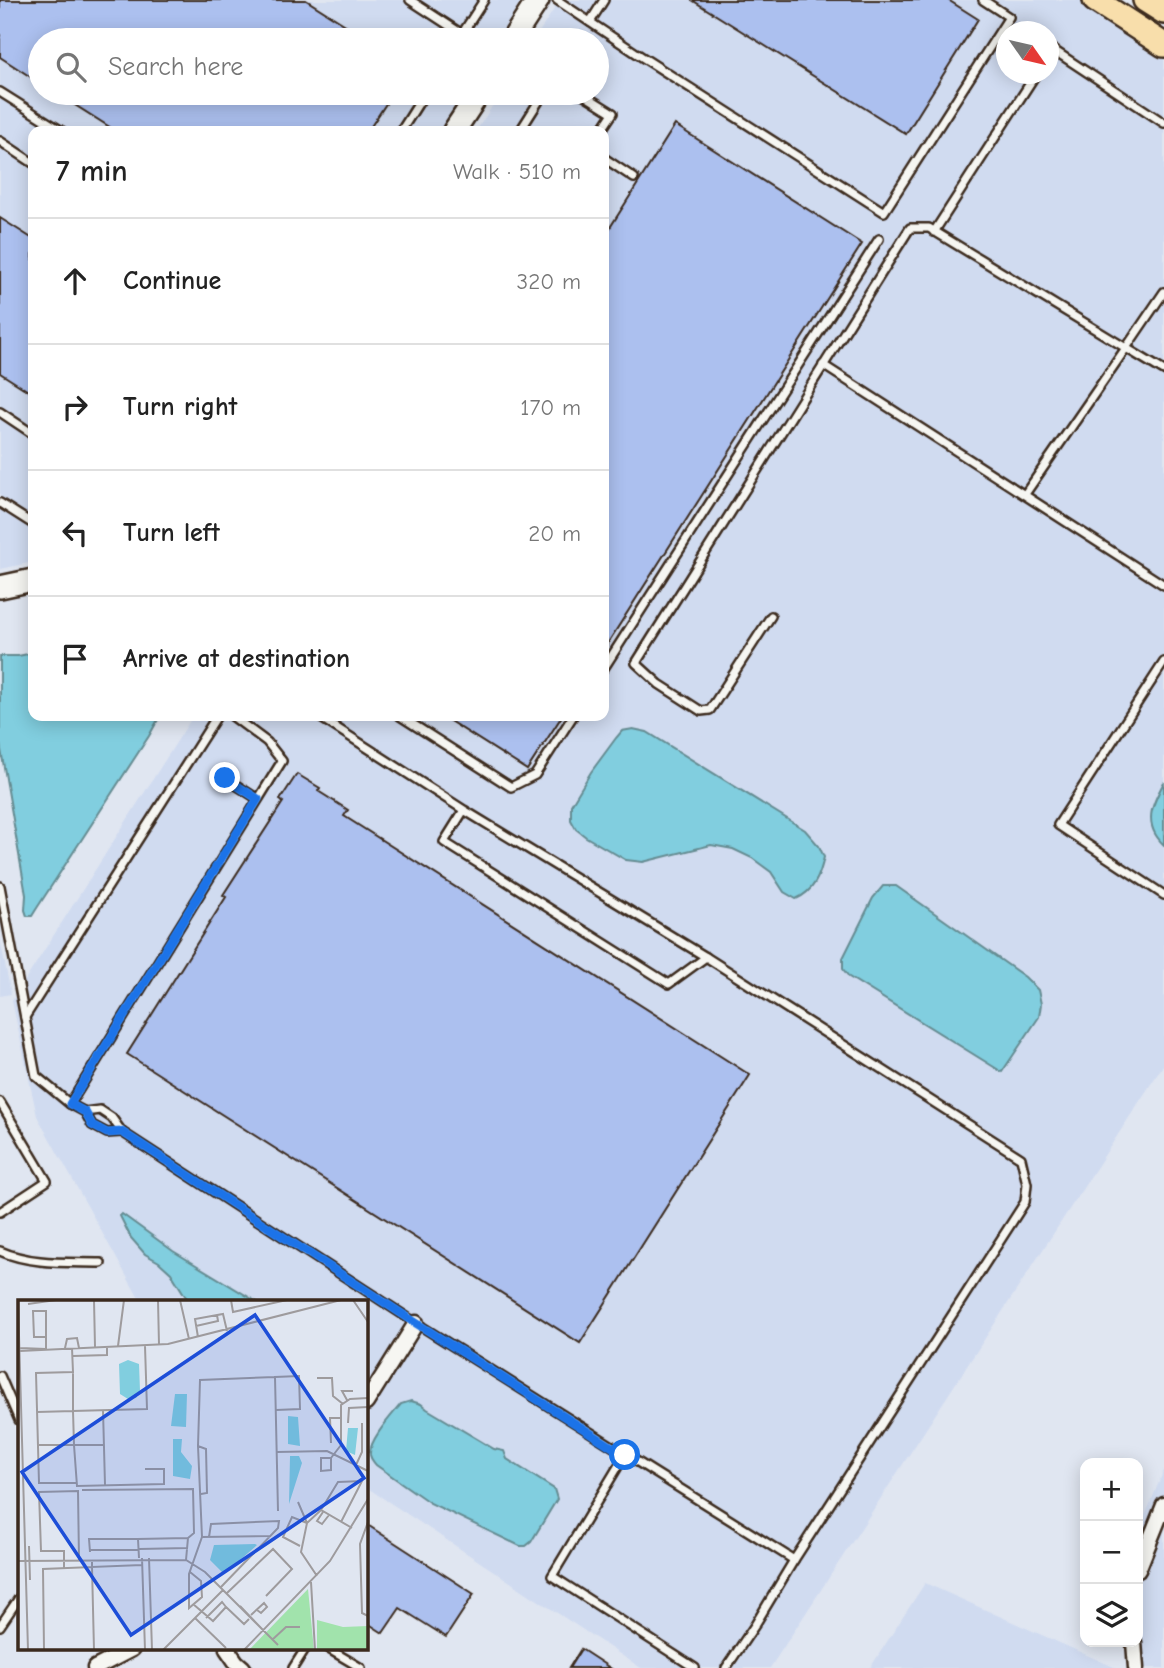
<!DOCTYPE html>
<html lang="en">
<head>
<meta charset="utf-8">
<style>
	body { margin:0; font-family:"Comic Neue",sans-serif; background:#f6f6f6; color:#222 }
	.controls { position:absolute; right:21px; bottom:21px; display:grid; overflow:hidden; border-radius:14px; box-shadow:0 4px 18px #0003 }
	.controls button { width:63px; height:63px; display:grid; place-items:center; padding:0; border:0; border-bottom:2px solid #e0e0e0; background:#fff; color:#222; font:35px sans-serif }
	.compass { position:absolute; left:996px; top:21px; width:63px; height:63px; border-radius:50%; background:#fff; box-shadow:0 4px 18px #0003; rotate:124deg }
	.stop { position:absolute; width:21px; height:21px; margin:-16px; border:5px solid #1a73e8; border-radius:50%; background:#fff }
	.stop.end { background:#1a73e8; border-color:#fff; box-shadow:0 2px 7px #0008 }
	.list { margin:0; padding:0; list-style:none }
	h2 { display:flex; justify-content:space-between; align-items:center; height:91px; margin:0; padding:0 28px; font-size:30px }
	h2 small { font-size:23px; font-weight:400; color:#767676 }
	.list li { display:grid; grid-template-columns:46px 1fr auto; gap:21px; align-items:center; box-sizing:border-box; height:126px; padding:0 28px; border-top:2px solid #e0e0e0 }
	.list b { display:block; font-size:26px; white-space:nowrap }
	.list em { font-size:23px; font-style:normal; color:#767676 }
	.icon { flex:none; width:38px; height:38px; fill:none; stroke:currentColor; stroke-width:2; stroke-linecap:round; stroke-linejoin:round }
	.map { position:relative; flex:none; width:1164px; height:1668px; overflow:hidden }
	.search { position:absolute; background:#fff; box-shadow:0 4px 18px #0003; left:28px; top:28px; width:581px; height:77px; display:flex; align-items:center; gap:18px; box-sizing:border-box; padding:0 24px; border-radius:38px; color:#767676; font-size:26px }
	.panel { position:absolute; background:#fff; box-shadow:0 4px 18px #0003; left:28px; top:126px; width:581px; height:595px; border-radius:14px }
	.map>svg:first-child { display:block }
</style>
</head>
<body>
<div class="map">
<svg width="1164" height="1668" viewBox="0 0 1164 1668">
	<rect width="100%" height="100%" fill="#e0e6f1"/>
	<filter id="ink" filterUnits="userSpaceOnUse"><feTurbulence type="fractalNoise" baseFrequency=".0143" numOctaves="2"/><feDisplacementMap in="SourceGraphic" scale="14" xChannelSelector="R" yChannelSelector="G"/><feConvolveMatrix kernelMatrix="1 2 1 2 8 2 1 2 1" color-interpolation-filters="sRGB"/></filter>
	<g filter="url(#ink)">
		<g fill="#d0dbf0" fill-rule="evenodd">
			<path d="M0,0H522L497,40H40V93H464L440,131H33V562L0,569Z"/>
			<path d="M560,0H1084L1164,51V1064L770,1668H641L366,1487V1302H141L37,1116L12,1001L193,716H604V131H476L501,93H597V40H534ZM1006,32H1048V74H1006Z"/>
			<path d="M0,939L11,994L0,996Z"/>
			<path d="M1164,1470V1668H1127L1125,1642H1138V1533Z"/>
			<path d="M925,1583L1116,1668H870Z"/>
		</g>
		<g fill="#81cedf" stroke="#658c92" stroke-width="2">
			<path d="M33,653V716H160L149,736L37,908L32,916H27L25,910L26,895L0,744V656H18Z"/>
			<path d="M633,729L647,732L805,830L819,846L824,857C820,876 814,891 796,899L784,892L771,872L752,858L733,849L711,845L643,862L626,860L586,837L576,829L571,820V805L591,772L616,738L622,731Z"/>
			<path d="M1164,782V845C1142,824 1152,805 1164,782Z"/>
			<path d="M883,886H896L1025,977L1038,990L1041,1004L1039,1017L1002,1072L849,977L843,969V958L873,898Z"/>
			<path d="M122,1214L173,1251L257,1302H189L171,1273L159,1262L145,1254L131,1238L120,1216Z"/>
			<path d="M411,1401L421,1404L427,1409L494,1449L504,1451L507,1459L554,1489L557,1499L531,1542L526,1546H520L430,1503L376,1465C373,1461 371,1460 370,1455C368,1441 392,1415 401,1404Z"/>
		</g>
		<g fill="#acc0ef" stroke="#3b2a1e" stroke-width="2">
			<path d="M0,0H306L369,40H40V83L0,57Z"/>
			<path d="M692,0H948L978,19L906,134Z"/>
			<path d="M56,93H393L368,131H116Z"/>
			<path d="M675,125L862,244L604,649V237Z"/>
			<path d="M0,218L33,239V394L0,373Z"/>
			<path d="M442,716H562L527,770Z"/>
			<path d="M297,774L320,788L318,791L348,810L344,816L750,1075L580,1343L127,1054L226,897L223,895L283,802L280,800Z"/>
			<path d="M366,1524L474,1594L446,1637L400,1608L383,1633L366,1622Z"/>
			<path d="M581,1649L610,1668H569Z"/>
		</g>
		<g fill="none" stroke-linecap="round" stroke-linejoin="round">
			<g stroke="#3b2a1e" stroke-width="12">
				<g id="lane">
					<path d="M410,0L462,34L484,0"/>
					<path d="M557,0L642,57L884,212L1009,17L983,0"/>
					<path d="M590,22L604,0"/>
					<path d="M458,40L462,34L471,40"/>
					<path d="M1048,54L1052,49L1164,123"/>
					<path d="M0,92L62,131"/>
					<path d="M581,93L613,113L601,131"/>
					<path d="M401,131L425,93"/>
					<path d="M520,131L544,93"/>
					<path d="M0,141L33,163"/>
					<path d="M604,158L634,178"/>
					<path d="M934,232L1036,74"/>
					<path d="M1164,292L1126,348L1164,371"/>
					<path d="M823,365L1164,585"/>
					<path d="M0,412L33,434"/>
					<path d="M0,503L33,524"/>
					<path d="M771,616L710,710L701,711L659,684L636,663L910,228H929L1126,348L1025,494"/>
					<path d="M1164,662L1058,825L1164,895"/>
					<path d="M604,668L879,239"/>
					<path d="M318,716L464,810L706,957L669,984L444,842L464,810"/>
					<path d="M400,716L511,787L535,775L573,716"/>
					<path d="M225,778L258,799"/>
					<path d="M0,886L36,1076L70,1104L282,761L267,742L232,716"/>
					<path d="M706,957L1021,1158L1027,1184L1025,1202L794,1560"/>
					<path d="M25,1017L217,716"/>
					<path d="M0,1102L47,1181L0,1212"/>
					<path d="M70,1104L85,1112L92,1125L107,1133L122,1132L112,1118L100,1110L85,1112"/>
					<path d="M122,1132L416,1323L794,1560L755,1625L726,1668"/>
					<path d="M0,1251C32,1265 67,1262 101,1263"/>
					<path d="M0,1376L19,1420"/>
					<path d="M625,1455L552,1576L695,1668"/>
					<path d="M0,1626L19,1598"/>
					<path d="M329,1649L361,1668"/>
					<path d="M293,1668L305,1649"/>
				</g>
			</g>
			<g stroke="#3b2a1e" stroke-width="19">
				<g id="street">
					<path d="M366,1403L416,1323"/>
					<path d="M1138,1570L1164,1505"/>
					<path d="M1134,1642L1136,1668"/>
					<path d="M227,1649L236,1662L243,1668"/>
					<path d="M95,1668L132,1649"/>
				</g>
			</g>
			<g stroke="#3b2a1e" stroke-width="26">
				<g id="secondary">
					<path d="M512,40L538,0"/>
					<path d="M454,131L479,93"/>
					<path d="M0,587L33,580"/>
				</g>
			</g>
			<g stroke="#3b2a1e" stroke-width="28">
				<g id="primary">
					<path d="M1095,0L1164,45"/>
					<path d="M1145,0L1164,12"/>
				</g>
			</g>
			<use href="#lane" stroke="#f6f6f2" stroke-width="7"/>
			<use href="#street" stroke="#f6f6f2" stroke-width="14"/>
			<use href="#secondary" stroke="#f6f6f2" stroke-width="21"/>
			<use href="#primary" stroke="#f8deab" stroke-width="23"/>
		</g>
	</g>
	<g fill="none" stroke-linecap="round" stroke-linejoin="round" filter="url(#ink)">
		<path stroke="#1a73e8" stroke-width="9" d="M225,778L258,799L70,1104L85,1112L92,1125L107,1133L122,1132L416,1323L625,1455"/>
	</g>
	<g transform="translate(18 1300)">
		<rect width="350" height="350" fill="#e0e6f1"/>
		<path d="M290,289L296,350H231ZM299,320L325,327L350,326V350H299Z" fill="#a1e3ac"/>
		<path d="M110,60L121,64L122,91L118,98L110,99L102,94L101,64ZM157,94H169L168,127L153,126ZM270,116L280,117L282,146L270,144ZM330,128H340L337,155L328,151ZM155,139H164L163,152L174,166L172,179L155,176ZM272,156H281L284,163L271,204ZM196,245L237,244L239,245L206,274L192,260Z" fill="#81cedf"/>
		<path fill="none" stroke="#9e9b9d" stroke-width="2" d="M0,0L10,350M76,0L77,47M140,0L141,45M162,0L171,39M213,0L215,12L269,0M335,0L350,22M10,4L38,0M178,26L200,21L199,15M28,37H16L15,11H28V49M180,37L177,19L205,14L209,31M100,46L106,0M2,48L28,49M47,48L49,39L59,38L61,48M54,48L55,72L18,73L21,183H58M2,51L150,44L323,0M55,56L89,55V47M299,78H314L315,96L325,104M329,100L324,91H335M85,110L87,185M258,110L282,109L281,76L257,77L260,211M19,112L55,111V72M330,123L331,108L350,107M313,143L312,118H323M21,145H56L55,111L129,109L127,46M86,145H56L59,186L146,184V169H127M180,146L182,80L257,77M259,152L309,151L350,171M313,158H303V171L313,170V158L323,145V105L332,99L350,98M338,165L344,152V123M64,190L175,189L176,233L170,238L168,260M183,194L189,193L188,149L180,146L184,237M280,202L289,223M303,210L320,182L344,181L323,222M305,212L299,221L304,224L311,215M350,222L342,244L344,313L350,316M191,237L193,224L261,221L260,228L203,287M11,246L12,280M282,246L265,237L274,217L289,223M72,250L170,248M72,252L71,239H120M121,258L120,239L170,238M124,258L127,350M131,258L134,350M74,260V267L124,265M0,261L168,260L187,272L260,345M46,268V251H23L21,192L60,191L61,260M172,272L183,281L184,297L171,308V274L184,237L253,236M299,276L283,252L289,223L303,210L334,228M293,282L297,350M209,293L255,249L274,269L248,296M175,304L195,321L208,307L226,324L231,319M222,306L244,329M233,315L246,303L249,307L243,313L239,310M177,318L208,348M188,318L204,302L208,307M254,340L268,327H282M26,350L25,269L74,267L76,350M145,350L205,290M226,350L312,261L350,199"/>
		<path fill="#1d4ed8" fill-opacity="0.15" stroke="#1d4ed8" stroke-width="3.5" d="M237,15L346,178L113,335L4,172Z"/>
		<rect width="350" height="350" fill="none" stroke="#3b2a1e" stroke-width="3.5"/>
	</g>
</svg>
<div class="controls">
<button>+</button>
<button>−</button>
<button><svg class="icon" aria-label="layers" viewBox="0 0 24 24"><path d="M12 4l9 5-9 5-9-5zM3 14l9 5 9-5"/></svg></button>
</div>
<svg class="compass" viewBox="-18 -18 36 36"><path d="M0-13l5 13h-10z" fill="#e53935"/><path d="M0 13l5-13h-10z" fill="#767676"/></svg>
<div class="stop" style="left:625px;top:1455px"></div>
<div class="stop end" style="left:225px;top:778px"></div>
<div class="search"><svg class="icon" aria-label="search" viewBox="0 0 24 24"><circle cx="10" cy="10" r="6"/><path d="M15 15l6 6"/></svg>Search here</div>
<section class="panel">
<h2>7 min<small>Walk · 510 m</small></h2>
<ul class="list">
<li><svg class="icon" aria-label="ahead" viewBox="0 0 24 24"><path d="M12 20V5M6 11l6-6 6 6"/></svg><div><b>Continue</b></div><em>320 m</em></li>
<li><svg class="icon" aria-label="right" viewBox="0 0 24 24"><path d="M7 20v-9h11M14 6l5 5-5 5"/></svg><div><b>Turn right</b></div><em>170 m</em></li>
<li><svg class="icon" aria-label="left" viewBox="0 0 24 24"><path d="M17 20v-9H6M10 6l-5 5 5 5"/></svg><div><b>Turn left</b></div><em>20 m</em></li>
<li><svg class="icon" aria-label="arrive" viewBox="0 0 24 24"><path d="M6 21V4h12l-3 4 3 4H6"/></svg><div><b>Arrive at destination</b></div></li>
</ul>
</section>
</div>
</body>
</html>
